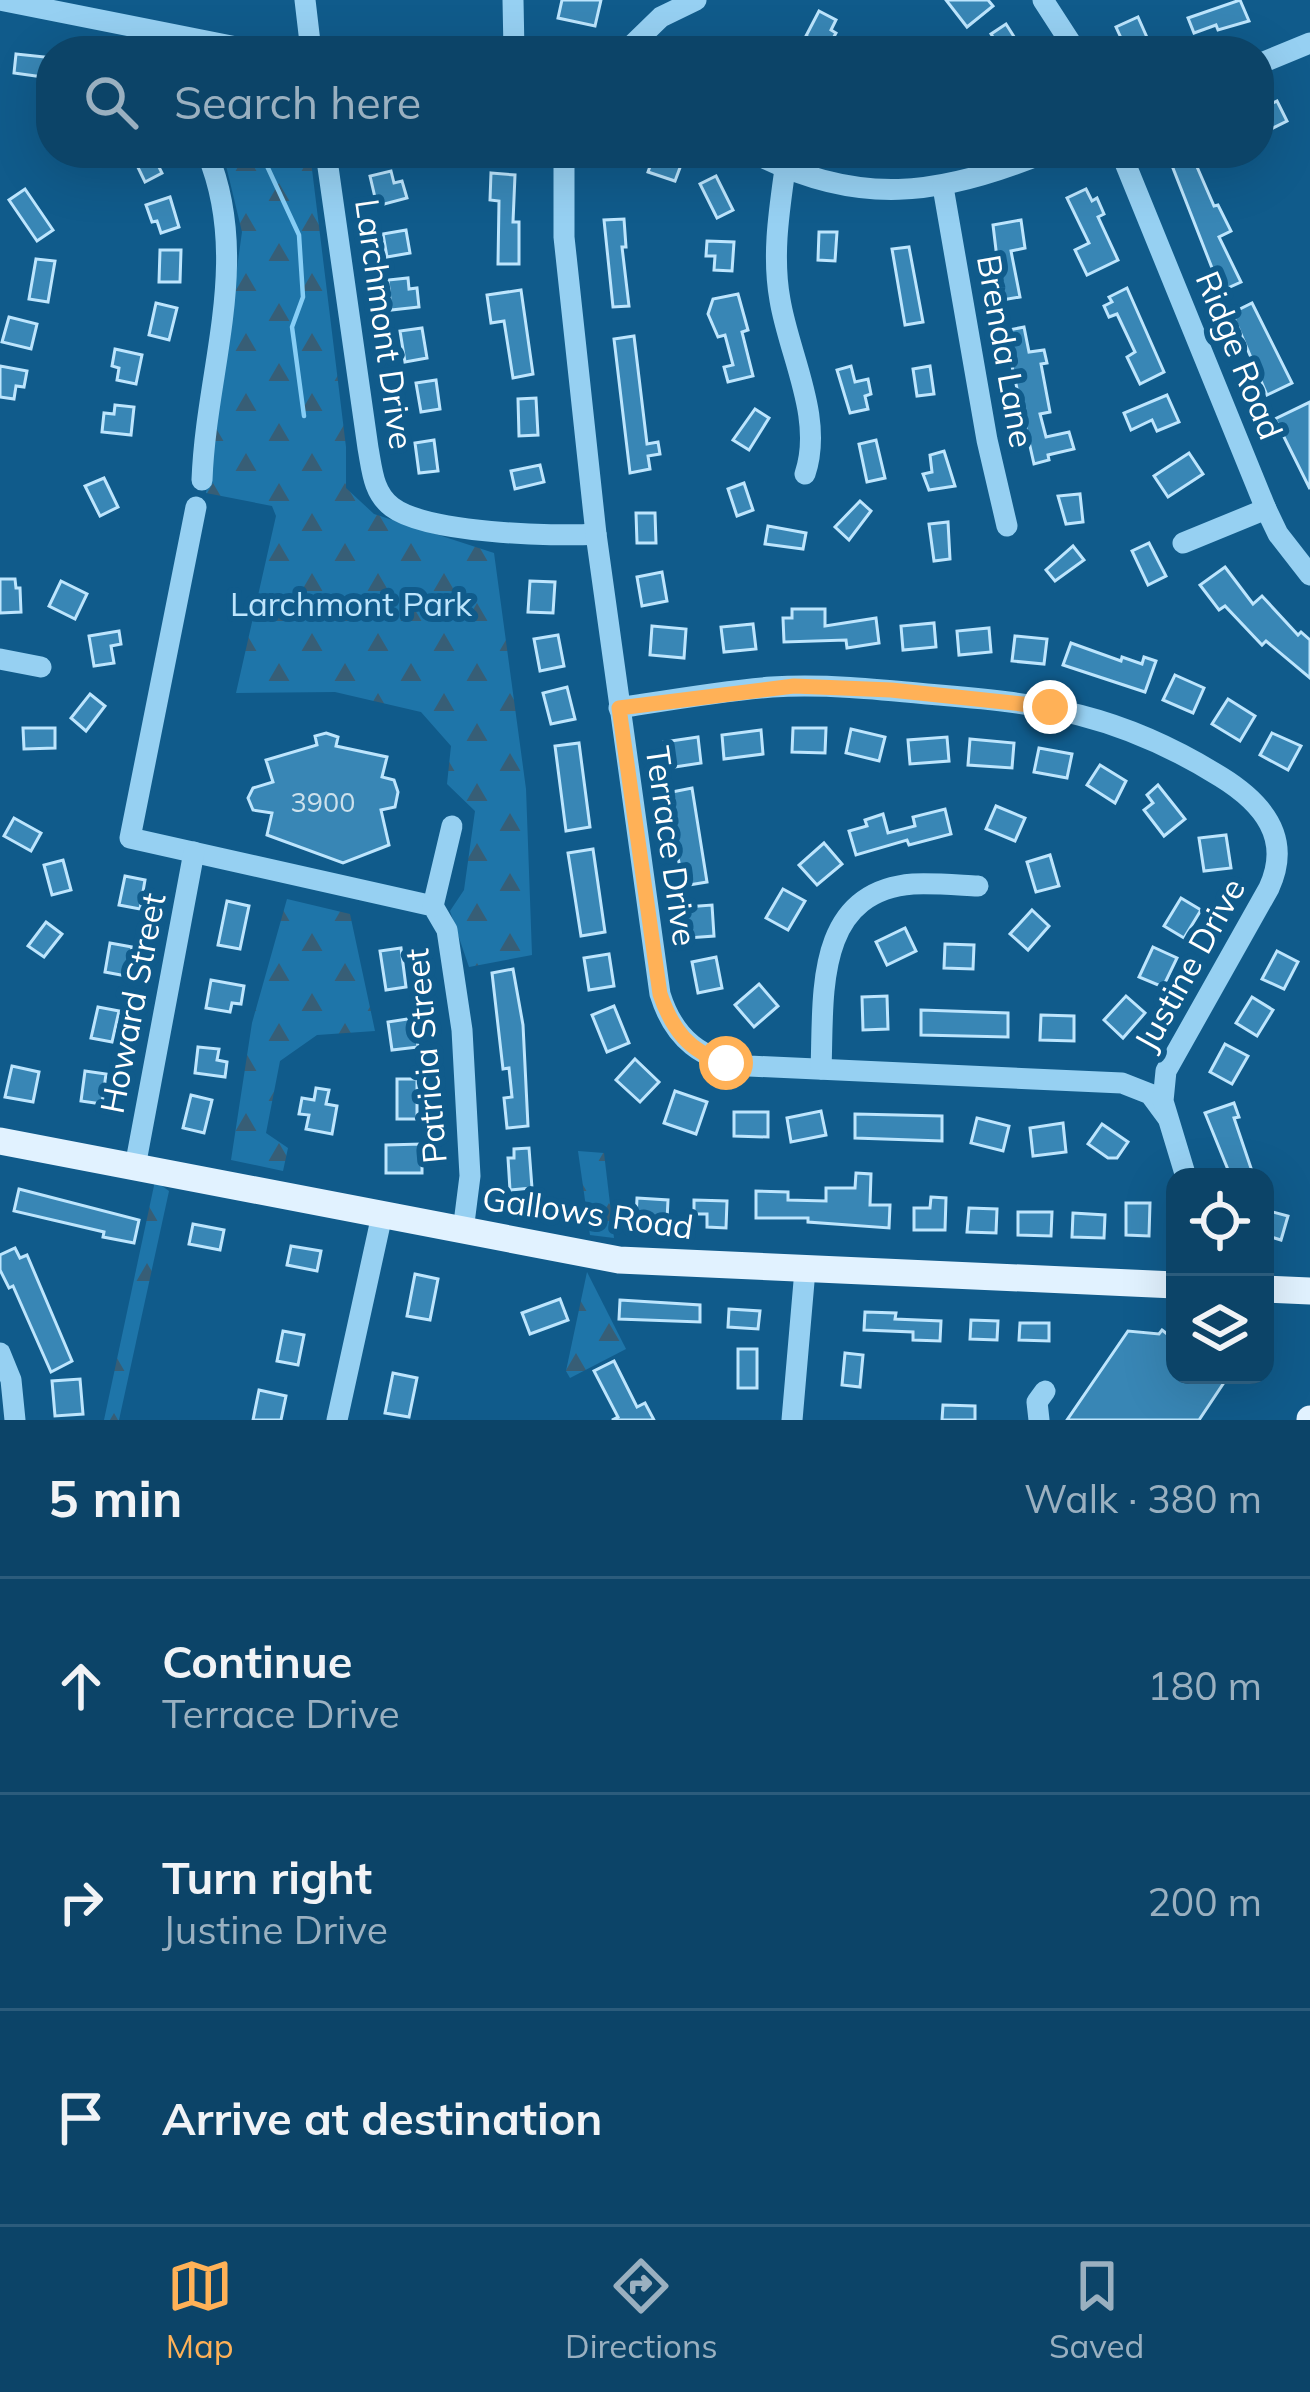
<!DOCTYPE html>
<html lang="en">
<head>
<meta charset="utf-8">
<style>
	body { margin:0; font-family:Mulish,sans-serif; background:#154b6e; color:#f1f3f6 }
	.controls { position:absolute; right:36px; bottom:36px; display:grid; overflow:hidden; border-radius:24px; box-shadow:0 12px 48px #0002 }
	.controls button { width:108px; height:108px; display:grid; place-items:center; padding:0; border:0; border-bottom:3px solid #2c5c7c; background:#0c4468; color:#f1f3f6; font:60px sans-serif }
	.stop { position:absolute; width:36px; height:36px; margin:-27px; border:9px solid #ffb157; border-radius:50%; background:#fff }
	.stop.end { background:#ffb157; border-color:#fff; box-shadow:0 3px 12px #0008 }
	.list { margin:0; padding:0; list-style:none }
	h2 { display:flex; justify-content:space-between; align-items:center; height:156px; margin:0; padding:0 48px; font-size:51px }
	h2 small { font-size:39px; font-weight:400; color:#9ab0c0 }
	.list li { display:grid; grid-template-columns:78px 1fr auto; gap:36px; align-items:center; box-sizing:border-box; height:216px; padding:0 48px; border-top:3px solid #2c5c7c }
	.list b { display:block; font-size:45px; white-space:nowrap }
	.list p { margin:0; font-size:39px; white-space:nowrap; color:#9ab0c0 }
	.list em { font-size:39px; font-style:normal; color:#9ab0c0 }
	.icon { flex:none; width:66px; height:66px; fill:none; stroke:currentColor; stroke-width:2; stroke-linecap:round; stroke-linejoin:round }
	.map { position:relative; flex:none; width:1310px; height:1420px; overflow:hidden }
	.search { position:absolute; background:#0c4468; box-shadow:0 12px 48px #0002; left:36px; right:36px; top:36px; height:132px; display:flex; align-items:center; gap:30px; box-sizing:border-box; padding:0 42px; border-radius:48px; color:#9ab0c0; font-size:45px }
	.sheet { height:804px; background:#0c4468 }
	nav { display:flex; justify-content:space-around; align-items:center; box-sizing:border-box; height:168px; border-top:3px solid #2c5c7c; background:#0c4468; font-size:33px; color:#9ab0c0 }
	nav a { display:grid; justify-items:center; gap:6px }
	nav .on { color:#ffb157 }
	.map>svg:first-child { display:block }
</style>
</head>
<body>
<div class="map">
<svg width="1310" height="1420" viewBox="0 0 1310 1420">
	<defs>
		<pattern id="forest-firs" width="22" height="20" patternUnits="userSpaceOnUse" patternTransform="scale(3)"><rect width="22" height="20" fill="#1e75a9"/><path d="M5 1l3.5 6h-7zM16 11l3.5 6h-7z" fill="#375e76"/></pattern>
	</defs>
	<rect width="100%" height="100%" fill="#105b8b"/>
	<g fill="url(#forest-firs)">
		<path d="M223,153H310L346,447V488L374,514L494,553L526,789L532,955L469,967L450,911L464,890L475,811L447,784L451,746L421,712L335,692L236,693L276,516L272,506L206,493L242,232Z"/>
		<path d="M287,899L350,914L375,1031L317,1035L280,1061L266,1133L288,1148L283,1171L231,1160L252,1023Z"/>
		<path d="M578,1151L604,1153L614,1238L590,1235Z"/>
		<path d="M155,1181L169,1191L119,1420H104Z"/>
		<path d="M587,1272L626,1349L570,1378L566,1371Z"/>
	</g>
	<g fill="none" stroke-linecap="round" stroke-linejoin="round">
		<path stroke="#87cef6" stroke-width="4.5" d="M261,153L299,235L303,297L292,327L304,416"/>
	</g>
	<g fill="#3886b5" stroke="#bde5fd" stroke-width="3">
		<path d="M562,0H601L595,26L558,18Z"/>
		<path d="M946,0H988L993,6L967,27Z"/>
		<path d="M1240,0L1249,21L1218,30L1216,25L1194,33L1188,18Z"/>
		<path d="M819,11L836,20L831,30L836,33L828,48L806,36Z"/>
		<path d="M1138,17L1153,51H1127L1116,27Z"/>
		<path d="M1006,24L1023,51H1002L991,34Z"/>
		<path d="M16,54L45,57L43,77L14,73Z"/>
		<path d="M1277,101L1287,121L1259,135V110Z"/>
		<path d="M131,153H152L162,173L145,182Z"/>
		<path d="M1178,153H1191L1214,206L1218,205L1231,231L1219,237L1241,282L1221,291L1171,163L1181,159Z"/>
		<path d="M654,155L681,165L675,181L648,172Z"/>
		<path d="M391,171L394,183L402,181L407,198L377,206L370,176Z"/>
		<path d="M491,173L515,175L513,222H519V264H498L499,201L490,200Z"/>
		<path d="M716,176L733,210L717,218L700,184Z"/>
		<path d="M25,189L53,230L37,241L9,200Z"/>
		<path d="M1086,189L1092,201L1097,198L1104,214L1098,217L1118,260L1087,275L1075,250L1089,243L1067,198Z"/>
		<path d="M170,197L179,227L161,233L157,221L152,222L146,205Z"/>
		<path d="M624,219L626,247H622L629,306L613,307L604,220Z"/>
		<path d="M1021,220L1025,248L1011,251L1020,297L1002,300L993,225Z"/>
		<path d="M406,230L410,253L387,257L383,234Z"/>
		<path d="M819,232H837L835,261L818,260Z"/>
		<path d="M707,241L734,242L732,271L714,270L715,256H706Z"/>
		<path d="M909,247L923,322L905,325L892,249Z"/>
		<path d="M160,250H181L180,282H159Z"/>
		<path d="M36,259L55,261L48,302L29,299Z"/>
		<path d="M408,278L409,289L417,288L419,307L391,310L388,280Z"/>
		<path d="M1127,288L1164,372L1140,384L1127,357L1135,352L1117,314L1109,317L1104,306L1112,302L1109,297Z"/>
		<path d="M521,290L533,374L513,378L504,321L491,323L487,295Z"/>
		<path d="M738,294L748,330L742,332L753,376L728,382L724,367L733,365L725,335L718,337L708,314L713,299Z"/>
		<path d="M156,303L177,308L169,340L149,335Z"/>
		<path d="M1252,303L1292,383L1267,395L1232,313Z"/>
		<path d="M9,317L37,324L31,349L2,342Z"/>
		<path d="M1024,327L1029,352L1044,350L1047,363L1041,364L1050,412L1040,414L1046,437L1069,432L1074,449L1048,455L1049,460L1034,464L1007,344L1011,343L1009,330Z"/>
		<path d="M422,328L427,358L405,362L400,331Z"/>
		<path d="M634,336L647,444L658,442L660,454L648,456L650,469L630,473L614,339Z"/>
		<path d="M115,349L142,355L136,384L117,380L119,368L112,366Z"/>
		<path d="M0,366L27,371L24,387L16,386L14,399L0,397Z"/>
		<path d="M851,366L855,382L868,379L871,394L865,396L868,409L850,413L837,370Z"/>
		<path d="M930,366L934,394L917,396L913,369Z"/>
		<path d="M436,380L440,409L421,412L416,383Z"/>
		<path d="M1167,395L1179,422L1157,431L1152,420L1131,430L1124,413Z"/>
		<path d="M536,398L538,435L519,436L518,399Z"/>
		<path d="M1310,402V489L1275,419Z"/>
		<path d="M115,405L134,407L131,435L102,432L104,413L114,414Z"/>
		<path d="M755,409L769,418L749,450L733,440Z"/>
		<path d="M434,440L438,471L419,473L415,443Z"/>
		<path d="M876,440L885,478L867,482L859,444Z"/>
		<path d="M944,451L955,486L929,490L923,474L932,472L930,455Z"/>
		<path d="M1189,453L1203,474L1168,497L1154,476Z"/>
		<path d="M540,465L544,482L515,489L511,471Z"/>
		<path d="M104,478L118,507L100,516L85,486Z"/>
		<path d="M744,483L753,510L737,516L728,489Z"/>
		<path d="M1080,494L1083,522L1066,524L1058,496Z"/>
		<path d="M860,501L871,511L849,540L835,527Z"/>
		<path d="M636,513H655L656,543H637Z"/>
		<path d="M948,522L950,559L934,561L929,524Z"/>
		<path d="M768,526L806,533L803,549L765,544Z"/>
		<path d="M1149,543L1166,576L1148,585L1132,551Z"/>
		<path d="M1073,546L1084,560L1055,581L1046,570Z"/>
		<path d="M1225,567L1253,604L1262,596L1298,635L1301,632L1310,640V678L1266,641L1262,645L1225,606L1219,610L1200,585Z"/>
		<path d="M662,572L667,601L642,606L637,577Z"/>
		<path d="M0,579H15L16,588H20L21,612L0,613Z"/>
		<path d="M61,581L87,594L75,619L49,606Z"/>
		<path d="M530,581L555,582L553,613L528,612Z"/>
		<path d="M792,609H825V626L876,618L879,643L847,648L846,640L784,642L783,618H792Z"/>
		<path d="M934,623L936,647L903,650L901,626Z"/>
		<path d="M753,624L756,649L724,652L721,627Z"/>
		<path d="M652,626L686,629L684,658L650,655Z"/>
		<path d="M989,628L991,652L959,655L957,631Z"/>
		<path d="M119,631L121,644L111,646L114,663L94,666L89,636Z"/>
		<path d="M558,635L564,666L540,671L534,639Z"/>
		<path d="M1015,636L1047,639L1044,664L1012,661Z"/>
		<path d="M1071,643L1121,661L1122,657L1142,664L1144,657L1156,661L1145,692L1063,665Z"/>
		<path d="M1175,675L1204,688L1193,713L1163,700Z"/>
		<path d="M567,687L575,719L551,724L543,693Z"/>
		<path d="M90,694L105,706L86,731L71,718Z"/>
		<path d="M1228,699L1255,716L1240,741L1212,724Z"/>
		<path d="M23,728H55V748L24,749Z"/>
		<path d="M793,728H826L825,753L792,752Z"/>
		<path d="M851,729L885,737L879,761L846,753Z"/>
		<path d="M761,730L763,754L724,759L722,735Z"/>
		<path d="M326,733L338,737L336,746L387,757L382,777L394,780L398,792L395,807L381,810L389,845L343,863L267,835L272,813L253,810L248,798L253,788L273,782L266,760L317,745L315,736Z"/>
		<path d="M1272,733L1301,746L1288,770L1260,755Z"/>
		<path d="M698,737L701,763L668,768L664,742Z"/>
		<path d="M947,737L949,761L910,764L908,740Z"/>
		<path d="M970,739L1014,743L1012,768L968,765Z"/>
		<path d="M579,743L590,827L566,831L555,746Z"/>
		<path d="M1039,748L1072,754L1067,778L1034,772Z"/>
		<path d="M1100,765L1126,781L1115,803L1087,785Z"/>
		<path d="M1158,785L1185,819L1164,836L1144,810L1153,803L1147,795Z"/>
		<path d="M692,788L707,882L683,886L667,793Z"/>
		<path d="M996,806L1025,818L1015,841L986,829Z"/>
		<path d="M945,809L951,834L909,845L907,840L856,855L849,831L867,826L865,820L883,814L888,833L915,826L913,817Z"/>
		<path d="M14,818L41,833L31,851L4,836Z"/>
		<path d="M1226,835L1231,868L1204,871L1199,838Z"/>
		<path d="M824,843L842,864L817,885L799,865Z"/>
		<path d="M593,849L605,932L581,936L568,853Z"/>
		<path d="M1050,855L1059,886L1036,892L1027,862Z"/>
		<path d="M63,860L71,890L52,895L44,865Z"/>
		<path d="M125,876L145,880L140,909L119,905Z"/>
		<path d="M783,889L805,901L788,930L766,918Z"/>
		<path d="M1181,898L1201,910L1184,938L1164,926Z"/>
		<path d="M227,901L249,906L240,949L218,945Z"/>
		<path d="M712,905L714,936L688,938L686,907Z"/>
		<path d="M1032,910L1049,926L1028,950L1010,934Z"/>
		<path d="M46,922L62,934L44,957L28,946Z"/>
		<path d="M905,928L916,951L887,965L876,942Z"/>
		<path d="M110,943L132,947L126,976L105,972Z"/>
		<path d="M945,944L974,945L973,969L944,968Z"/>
		<path d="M1153,947L1177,958L1163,987L1139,977Z"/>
		<path d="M401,948L406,987L386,990L380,951Z"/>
		<path d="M1277,951L1298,962L1284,989L1262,979Z"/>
		<path d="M609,954L614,986L589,990L584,958Z"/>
		<path d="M716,957L722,988L698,993L692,962Z"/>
		<path d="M513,969L523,1025L528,1126L507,1128L504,1098L512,1097L509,1068L503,1069L492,973Z"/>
		<path d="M211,980L244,986L241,1004L232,1003L230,1012L206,1008Z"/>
		<path d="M759,984L778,1006L754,1027L735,1005Z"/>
		<path d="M887,996L888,1029L863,1030L862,997Z"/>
		<path d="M1126,996L1145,1013L1123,1038L1104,1020Z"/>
		<path d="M1252,997L1273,1010L1257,1036L1236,1023Z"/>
		<path d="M614,1006L629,1043L607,1052L592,1015Z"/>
		<path d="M98,1007L119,1011L112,1042L91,1038Z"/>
		<path d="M921,1010L1008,1013V1037L921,1035Z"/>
		<path d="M1041,1015L1074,1016V1041L1040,1040Z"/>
		<path d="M414,1018L418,1047L392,1050L388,1022Z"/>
		<path d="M1225,1044L1248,1056L1232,1084L1210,1072Z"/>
		<path d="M198,1047L219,1049L217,1060L227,1062L225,1077L195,1073Z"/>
		<path d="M635,1059L659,1082L640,1102L616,1080Z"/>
		<path d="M12,1066L39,1072L33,1102L5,1097Z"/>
		<path d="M85,1071L106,1074L102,1104L81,1101Z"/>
		<rect x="397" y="1079" width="20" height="40"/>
		<path d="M316,1088L329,1090L326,1104L337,1106L332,1134L306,1129L309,1115L299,1114L302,1098L314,1100Z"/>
		<path d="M675,1091L707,1102L696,1134L664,1123Z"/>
		<path d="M191,1095L212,1100L204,1133L183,1128Z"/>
		<path d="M1234,1103L1239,1117L1234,1118L1254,1177H1231L1205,1113Z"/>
		<path d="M821,1111L826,1135L791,1142L787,1118Z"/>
		<path d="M734,1112H768V1137L734,1136Z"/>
		<path d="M855,1114L942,1116V1141L855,1138Z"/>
		<path d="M977,1118L1009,1126L1003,1151L971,1143Z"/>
		<path d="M1063,1123L1066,1152L1033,1156L1030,1128Z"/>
		<path d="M1102,1124L1128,1142L1117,1158H1108L1088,1144Z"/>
		<path d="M422,1144V1173H386V1145Z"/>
		<path d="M529,1148L532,1188L510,1190L508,1158H514V1149Z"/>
		<path d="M856,1173L871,1174L870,1205H890L889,1228L808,1222V1218H756V1191L788,1192V1200L826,1201V1188H855Z"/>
		<path d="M19,1189L139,1220L134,1243L103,1237L104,1232L14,1211Z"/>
		<path d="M931,1197L946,1198L945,1230H914V1208H930Z"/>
		<path d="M637,1198L668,1200L667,1220L636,1219Z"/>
		<path d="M694,1200L727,1201L726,1228L707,1227V1214H694Z"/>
		<path d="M1126,1203H1150L1149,1236L1126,1235Z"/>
		<path d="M969,1208L997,1209L996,1233L967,1232Z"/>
		<path d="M1265,1210L1288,1216L1281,1240L1265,1235Z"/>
		<path d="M1018,1212H1052L1051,1236L1018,1235Z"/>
		<path d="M1073,1213L1105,1215L1104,1238L1072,1237Z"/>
		<path d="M193,1224L224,1230L220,1250L189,1244Z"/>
		<path d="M291,1246L321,1251L317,1271L287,1265Z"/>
		<path d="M15,1248L20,1258L27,1255L72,1361L51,1372L13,1286L9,1288L0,1270V1255Z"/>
		<path d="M415,1274L438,1279L430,1320L407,1316Z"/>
		<path d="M560,1299L568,1320L530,1334L522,1313Z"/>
		<path d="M620,1300L700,1305V1322L619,1319Z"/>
		<path d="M729,1309L760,1311L758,1329L728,1327Z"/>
		<path d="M865,1312L896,1313L895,1319L941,1321L940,1341L913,1340V1332L864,1330Z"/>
		<path d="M971,1320L998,1321L997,1340L970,1339Z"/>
		<path d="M1020,1323H1049V1341L1019,1340Z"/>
		<path d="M1162,1330L1175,1340V1375H1229L1199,1420H1067L1128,1331L1159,1334Z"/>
		<path d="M283,1331L304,1335L298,1365L277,1361Z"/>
		<rect x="738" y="1349" width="19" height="39"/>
		<path d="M845,1353L863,1355L860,1387L842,1385Z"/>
		<path d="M614,1361L637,1407L645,1403L654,1420H612L618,1417L594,1371Z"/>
		<path d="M393,1373L417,1378L409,1417L385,1413Z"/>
		<path d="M80,1379L83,1414L55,1416L52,1381Z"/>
		<path d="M259,1390L286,1396L281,1420H253Z"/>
		<path d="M943,1405L975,1406V1420H942Z"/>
	</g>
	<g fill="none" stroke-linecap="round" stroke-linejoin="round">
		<g stroke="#96d0f2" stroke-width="21">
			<path d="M0,0L256,51"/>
			<path d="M305,0L311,51"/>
			<path d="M513,0L514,51"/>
			<path d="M1043,0L1076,51"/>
			<path d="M451,51H506"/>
			<path d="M626,51L661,17L696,0"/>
			<path d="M1259,64L1310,43"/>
			<path d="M326,153L368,448C372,469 373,493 392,507C426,533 553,537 596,534"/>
			<path d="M564,153V237L596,534L660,994C674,1039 702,1061 749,1066L1122,1083L1150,1094L1167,1117"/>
			<path d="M754,153C857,207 940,196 1044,153"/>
			<path d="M1121,153L1266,509L1278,534L1310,575"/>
			<path d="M785,169C779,212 772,256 780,300C789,355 824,418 805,474"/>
			<path d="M943,187L987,440L1007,526"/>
			<path d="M202,480C206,369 252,261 207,153"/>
			<path d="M196,507L130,838L433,906L447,930L462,1030L470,1176L463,1231"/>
			<path d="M1183,543L1266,509"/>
			<path d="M0,659L41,667"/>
			<path d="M619,708C670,700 721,691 772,687C824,684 876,689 927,694C1044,703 1120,714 1221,777C1263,803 1292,838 1269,888L1166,1071L1163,1101L1186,1177"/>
			<path d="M433,906L452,826"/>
			<path d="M821,1069C824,997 813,892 913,884C934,883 957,885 978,886"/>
			<path d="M135,1167L194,852"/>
			<path d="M0,1353L11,1380L15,1420"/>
			<path d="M337,1420L382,1215"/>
			<path d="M792,1420L805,1270"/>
			<path d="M1039,1420L1037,1402L1045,1391"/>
		</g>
		<g stroke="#e1f2ff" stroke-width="27">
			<path d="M0,1141L619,1260L1175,1285"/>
			<path d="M1265,1289L1310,1291"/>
			<path d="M1310,1420V1419"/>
		</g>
	</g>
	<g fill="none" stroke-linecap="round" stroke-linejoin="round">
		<path stroke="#ffb157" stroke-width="15" d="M726,1063C689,1052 672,1029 660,994L619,708L794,686L891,690L1050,707"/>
	</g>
	<g text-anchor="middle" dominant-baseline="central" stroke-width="12" stroke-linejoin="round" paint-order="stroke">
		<g font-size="27" fill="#cde1ec">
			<text x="323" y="802">3900</text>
		</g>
		<g font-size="33" fill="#fff" stroke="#105b8b">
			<text transform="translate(385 324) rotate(82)">Larchmont Drive</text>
			<text transform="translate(1006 351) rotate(80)">Brenda Lane</text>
			<text transform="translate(1240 355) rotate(68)">Ridge Road</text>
			<text transform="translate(672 846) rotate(82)">Terrace Drive</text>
			<text transform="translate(1189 964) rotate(-61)">Justine Drive</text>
			<text transform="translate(132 1003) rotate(-79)">Howard Street</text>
			<text transform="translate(425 1056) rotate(-95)">Patricia Street</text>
			<text transform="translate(588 1212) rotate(8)">Gallows Road</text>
		</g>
		<g font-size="33" fill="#bde5fd" stroke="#105b8b">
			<text x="351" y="603">Larchmont Park</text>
		</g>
	</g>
</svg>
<div class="controls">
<button><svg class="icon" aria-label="locate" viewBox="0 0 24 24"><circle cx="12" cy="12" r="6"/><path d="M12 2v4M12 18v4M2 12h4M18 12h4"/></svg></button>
<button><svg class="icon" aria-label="layers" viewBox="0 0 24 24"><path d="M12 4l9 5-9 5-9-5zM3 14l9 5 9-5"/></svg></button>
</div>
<div class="stop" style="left:726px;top:1063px"></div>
<div class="stop end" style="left:1050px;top:707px"></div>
<div class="search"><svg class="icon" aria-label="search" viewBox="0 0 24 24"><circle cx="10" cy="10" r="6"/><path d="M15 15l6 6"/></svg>Search here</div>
</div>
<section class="sheet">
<h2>5 min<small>Walk · 380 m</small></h2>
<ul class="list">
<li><svg class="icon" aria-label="ahead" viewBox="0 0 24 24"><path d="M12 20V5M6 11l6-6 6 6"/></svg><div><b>Continue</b><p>Terrace Drive</p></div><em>180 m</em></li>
<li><svg class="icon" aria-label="right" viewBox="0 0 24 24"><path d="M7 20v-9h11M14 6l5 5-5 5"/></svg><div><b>Turn right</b><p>Justine Drive</p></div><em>200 m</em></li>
<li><svg class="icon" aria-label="arrive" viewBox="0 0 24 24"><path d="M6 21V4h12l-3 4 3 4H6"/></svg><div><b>Arrive at destination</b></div></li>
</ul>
</section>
<nav>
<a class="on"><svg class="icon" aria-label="map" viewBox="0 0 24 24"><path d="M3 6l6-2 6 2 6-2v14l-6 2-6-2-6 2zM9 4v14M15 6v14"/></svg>Map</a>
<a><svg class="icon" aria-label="directions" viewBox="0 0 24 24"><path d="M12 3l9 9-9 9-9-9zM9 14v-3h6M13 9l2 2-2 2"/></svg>Directions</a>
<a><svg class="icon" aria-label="saved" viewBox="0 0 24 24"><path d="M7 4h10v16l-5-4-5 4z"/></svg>Saved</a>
</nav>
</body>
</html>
